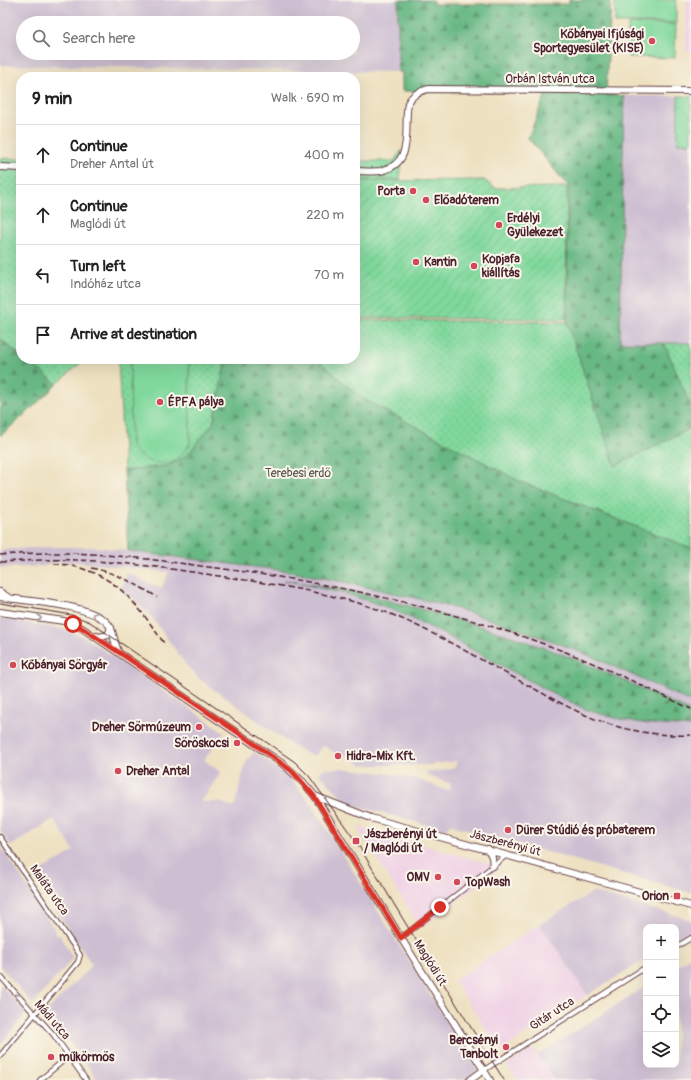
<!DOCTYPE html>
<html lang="en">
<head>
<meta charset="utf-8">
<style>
	body { margin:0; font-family:Pangolin,sans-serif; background:#f6f6f6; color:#222 }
	.controls { position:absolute; right:12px; bottom:12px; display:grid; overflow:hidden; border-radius:8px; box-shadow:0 4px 16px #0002 }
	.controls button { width:36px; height:36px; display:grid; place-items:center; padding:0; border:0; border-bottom:1px solid #e0e0e0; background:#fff; color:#222; font:20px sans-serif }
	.stop { position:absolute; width:12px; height:12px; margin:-9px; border:3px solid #d93025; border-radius:50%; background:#fff }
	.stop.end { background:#d93025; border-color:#fff; box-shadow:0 1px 4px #0008 }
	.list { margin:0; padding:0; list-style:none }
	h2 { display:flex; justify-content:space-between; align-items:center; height:52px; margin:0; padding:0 16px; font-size:17px }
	h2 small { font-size:13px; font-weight:400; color:#767676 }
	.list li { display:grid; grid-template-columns:26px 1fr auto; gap:12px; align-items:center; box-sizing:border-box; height:60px; padding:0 16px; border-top:1px solid #e0e0e0 }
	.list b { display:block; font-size:15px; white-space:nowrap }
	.list p { margin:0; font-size:13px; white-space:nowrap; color:#767676 }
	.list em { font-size:13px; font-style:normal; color:#767676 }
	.icon { flex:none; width:22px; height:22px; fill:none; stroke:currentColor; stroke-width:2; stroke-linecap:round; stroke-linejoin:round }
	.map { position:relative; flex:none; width:691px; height:1080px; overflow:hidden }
	.search { position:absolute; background:#fff; box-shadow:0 4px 16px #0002; left:16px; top:16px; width:344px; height:44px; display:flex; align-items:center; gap:10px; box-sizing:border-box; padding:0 14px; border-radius:22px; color:#767676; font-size:15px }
	.panel { position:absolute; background:#fff; box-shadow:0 4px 16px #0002; left:16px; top:72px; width:344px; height:292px; border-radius:16px }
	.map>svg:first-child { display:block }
</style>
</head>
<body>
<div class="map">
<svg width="691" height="1080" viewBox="0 0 691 1080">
	<defs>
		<pattern id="grass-dots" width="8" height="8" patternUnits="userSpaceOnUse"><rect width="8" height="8" fill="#80d89c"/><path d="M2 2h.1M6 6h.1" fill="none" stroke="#70b987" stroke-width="1.8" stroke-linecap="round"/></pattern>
		<pattern id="forest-firs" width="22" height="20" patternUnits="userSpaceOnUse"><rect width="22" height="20" fill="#68b884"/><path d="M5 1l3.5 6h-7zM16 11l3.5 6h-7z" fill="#58956c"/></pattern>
		<pattern id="garden-furrows" width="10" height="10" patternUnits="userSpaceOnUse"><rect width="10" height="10" fill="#80d89c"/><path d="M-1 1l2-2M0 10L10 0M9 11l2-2" fill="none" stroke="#70b987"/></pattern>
	</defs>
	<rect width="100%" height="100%" fill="#fbf7ec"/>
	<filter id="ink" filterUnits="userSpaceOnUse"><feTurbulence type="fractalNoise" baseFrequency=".025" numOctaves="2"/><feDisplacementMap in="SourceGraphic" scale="8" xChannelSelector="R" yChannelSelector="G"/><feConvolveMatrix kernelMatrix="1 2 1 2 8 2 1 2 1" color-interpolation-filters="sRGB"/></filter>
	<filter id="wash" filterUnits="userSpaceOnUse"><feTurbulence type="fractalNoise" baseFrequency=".012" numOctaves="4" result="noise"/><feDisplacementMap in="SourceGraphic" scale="16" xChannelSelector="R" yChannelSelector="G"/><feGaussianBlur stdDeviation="0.9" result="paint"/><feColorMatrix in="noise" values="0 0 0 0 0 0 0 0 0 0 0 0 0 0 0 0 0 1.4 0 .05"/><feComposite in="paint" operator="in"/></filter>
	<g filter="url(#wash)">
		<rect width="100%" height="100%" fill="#eee1c1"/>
		<g fill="#efd0e5">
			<path d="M687,0H691V52H686Z"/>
			<path d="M357,827L501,867L421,928Z"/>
			<path d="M540,924L587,995L500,1051L454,980Z"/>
			<path d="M533,1048L555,1080H517L507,1065Z"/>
		</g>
		<g fill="#cdbed2" fill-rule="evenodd">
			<path d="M0,0H398V72L0,65ZM23,23H353V53H23Z"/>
			<path d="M624,96H691V343L620,342Z"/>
			<path d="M47,547H97L287,571L349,583L433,602L471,613L550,640L593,657L691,702V712L620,678L575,660L522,640L439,614L348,591L298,583L347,594L389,608L432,628L556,695L587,710L619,719L648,724L691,727V893L449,824L446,830L349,804L319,774L323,769L341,768L390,774L416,779L449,791L451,784L426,775L427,772L440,771L455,767L457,761L429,765H362L346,754L343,758L323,745L315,756L308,754L293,746L201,680L186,665L154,620L136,601L121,588L127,573L161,589L169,572L78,562H57L44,566L0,568V550Z"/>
			<path d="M0,618L67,630L84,637L224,732L204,760L221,772L201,802H220L234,808L246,762L254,752L274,766L290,779L309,801L478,1071L464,1080H97L79,1052L44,1014L92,965L33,875L74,851L54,819L11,846L0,830Z"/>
			<path d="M0,845L54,929L57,936L59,934L73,958L33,1004L0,966Z"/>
			<path d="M593,892L691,920V932L676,941V927H646V959L587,995L540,924Z"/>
			<path d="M691,957V1080H555L538,1055L646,986V1065H676V966Z"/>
			<path d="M0,984L26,1013L0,1045Z"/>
		</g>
		<g fill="url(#grass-dots)" stroke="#657c64">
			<rect x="678" y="96" width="13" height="47"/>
			<path d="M402,150L400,180H355V161H394Z"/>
			<path d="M0,158L21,159V356L0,339Z"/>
			<path d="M355,320L567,322L615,466L691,428V548L521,482L363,399L316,359H355Z"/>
			<path d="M664,343H691V407Z"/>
			<path d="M25,359H85L57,384Z"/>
			<path d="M118,359H226L213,424L189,453L178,461L166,466L124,471Z"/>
		</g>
		<g fill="url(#forest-firs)" stroke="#596c58">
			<path d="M398,0H433V4H569V0H611L606,94L624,96L620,342L664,343L691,407V428L615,466L567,322L568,186L528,138L546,93L402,91V72H398Z"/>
			<path d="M0,339L21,356V359H25L57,384L31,409L0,436Z"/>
			<path d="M226,359H316L363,399L521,482L691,548V702L593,657L550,640L471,613L433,602L349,583L287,571L128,551L124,471L166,466L178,461L189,453L213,424Z"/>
			<path d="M285,580C306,584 327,587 348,591C425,608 501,631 575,659C614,675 653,694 691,712V727L648,724L619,719L587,710L556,695L432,628L389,608L347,594Z"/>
		</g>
		<path fill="url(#garden-furrows)" stroke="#657c64" d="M484,180L495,188L567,187L566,319L355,318V181Z"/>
		<g fill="#80d89c" stroke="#657c64">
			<rect x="615" y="0" width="61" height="23"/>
			<path d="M628,24H676L675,58L628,57Z"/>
			<path d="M130,359H189L190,444C174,469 149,470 131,446Z"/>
		</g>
	</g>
	<g filter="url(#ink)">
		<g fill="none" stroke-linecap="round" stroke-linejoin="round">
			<g stroke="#633c42" stroke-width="6">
				<g id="street">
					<path d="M0,837L80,955L78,962L0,1056"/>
					<path d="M401,938L507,855"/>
					<path d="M676,947L691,938"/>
					<path d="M0,976L53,1034L86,1080"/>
					<path d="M484,1070L646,967"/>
					<path d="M40,1080L69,1056"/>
				</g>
			</g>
			<g stroke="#633c42" stroke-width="8">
				<g id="secondary">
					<path d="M0,167L21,168"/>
					<path d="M355,171C363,171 372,172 380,171C416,164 403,129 408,103C413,94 418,92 428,89L691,91"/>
					<path d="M0,592L9,598"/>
					<path d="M315,796L401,938L490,1080"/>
					<path d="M470,1080L484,1070"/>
				</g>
			</g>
			<g stroke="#633c42" stroke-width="8">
				<g id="primary">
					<path d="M0,597C25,601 94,604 109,625C114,632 114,643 118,651"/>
					<path d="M0,612L64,621L82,628L283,764L303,782L315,796L371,818L691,906"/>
					<path d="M96,636L100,637L108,635L111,628"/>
					<path d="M488,849L492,857L493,866"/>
				</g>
			</g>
			<use href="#street" stroke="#fff" stroke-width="4"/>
			<use href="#secondary" stroke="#fff" stroke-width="6"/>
			<use href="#primary" stroke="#fff" stroke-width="6"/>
			<path stroke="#4a1f2b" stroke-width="1" d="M0,603L72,615L90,622L266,742L295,762L309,776L357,843L406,924L504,1080"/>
			<g stroke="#4a1f2b" stroke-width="1.5" stroke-dasharray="6 3" stroke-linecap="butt">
				<path d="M0,555C30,553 60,552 90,554C127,556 164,561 201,566C325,581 446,607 563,651C607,668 649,689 691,709"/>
				<path d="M0,562C25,561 51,559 76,560C131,562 185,571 239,579C289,587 340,595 388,613C438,633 485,663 533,688C560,703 589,719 619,727C642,733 667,736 691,735"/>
				<path d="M54,564C81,564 112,578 130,599C143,612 153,628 164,643"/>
				<path d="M91,568C115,572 136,584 157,597"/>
			</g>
		</g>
		<defs><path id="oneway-chevron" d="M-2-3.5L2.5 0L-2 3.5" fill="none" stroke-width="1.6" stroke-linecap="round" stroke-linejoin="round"/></defs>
		<g stroke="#ae9aa0">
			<use href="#oneway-chevron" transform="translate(95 615) rotate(-155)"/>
			<use href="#oneway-chevron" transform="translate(39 618) rotate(8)"/>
			<use href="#oneway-chevron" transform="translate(17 996) rotate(-131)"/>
		</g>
	</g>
	<g fill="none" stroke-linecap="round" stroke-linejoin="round" filter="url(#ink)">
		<path stroke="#d93025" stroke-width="5" d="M73,624L82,628L120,653L246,738L292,771L314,796L401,938L440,907"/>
	</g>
	<g fill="#d1495b" stroke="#fbf7ec" stroke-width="1.5">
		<circle cx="652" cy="41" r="4"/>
		<circle cx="413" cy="191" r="4"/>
		<circle cx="426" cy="200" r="4"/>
		<circle cx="499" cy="225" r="4"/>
		<circle cx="416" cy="262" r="4"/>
		<circle cx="474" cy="266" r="4"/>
		<circle cx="160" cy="402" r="4"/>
		<circle cx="13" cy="665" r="4"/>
		<circle cx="199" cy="727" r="4"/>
		<circle cx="237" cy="743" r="4"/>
		<circle cx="338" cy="756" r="4"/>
		<circle cx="118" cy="771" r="4"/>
		<circle cx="508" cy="830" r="4"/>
		<rect x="352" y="837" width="8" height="8" rx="2"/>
		<circle cx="438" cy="877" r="4"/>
		<circle cx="457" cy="882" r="4"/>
		<rect x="673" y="892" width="8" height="8" rx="2"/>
		<circle cx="506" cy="1047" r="4"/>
		<circle cx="51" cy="1057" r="4"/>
	</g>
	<g text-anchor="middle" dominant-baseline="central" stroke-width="4" stroke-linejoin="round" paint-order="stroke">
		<g font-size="12" font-weight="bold" fill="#4a1f2b" stroke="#fbf7ec" text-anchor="start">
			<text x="644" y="34" text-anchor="end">Kőbányai Ifjúsági<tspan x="644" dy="14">Sportegyesület (KISE)</tspan></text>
			<text x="405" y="191" text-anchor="end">Porta</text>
			<text x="434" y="200">Előadóterem</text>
			<text x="507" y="218">Erdélyi<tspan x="507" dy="14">Gyülekezet</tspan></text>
			<text x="482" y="259">Kopjafa<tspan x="482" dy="14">kiállítás</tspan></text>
			<text x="424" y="262">Kantin</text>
			<text x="168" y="402">ÉPFA pálya</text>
			<text x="21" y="665">Kőbányai Sörgyár</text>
			<text x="191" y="727" text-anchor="end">Dreher Sörmúzeum</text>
			<text x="229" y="743" text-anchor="end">Söröskocsi</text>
			<text x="346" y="756">Hidra-Mix Kft.</text>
			<text x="126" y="771">Dreher Antal</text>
			<text x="516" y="830">Dürer Stúdió és próbaterem</text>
			<text x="364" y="834">Jászberényi út<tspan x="364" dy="14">/ Maglódi út</tspan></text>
			<text x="430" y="877" text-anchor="end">OMV</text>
			<text x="465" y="882">TopWash</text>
			<text x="669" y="896" text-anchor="end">Orion</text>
			<text x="498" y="1040" text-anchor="end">Bercsényi<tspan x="498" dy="14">Tanbolt</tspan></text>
			<text x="59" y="1057">műkörmös</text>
		</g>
		<g font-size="12" fill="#4a1f2b" stroke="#fbf7ec">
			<text x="550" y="79">Orbán István utca</text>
			<text transform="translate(505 843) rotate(15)">Jászberényi út</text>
			<text transform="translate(49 890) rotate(55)">Maláta utca</text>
			<text transform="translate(430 963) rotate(58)">Maglódi út</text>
			<text transform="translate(552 1014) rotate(-33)">Gitár utca</text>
			<text transform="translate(52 1020) rotate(49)">Mádi utca</text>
		</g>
		<g font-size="12" fill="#5a564d" stroke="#fbf7ec">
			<text x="298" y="473">Terebesi erdő</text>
		</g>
	</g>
</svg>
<div class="controls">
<button>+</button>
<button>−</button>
<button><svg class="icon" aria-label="locate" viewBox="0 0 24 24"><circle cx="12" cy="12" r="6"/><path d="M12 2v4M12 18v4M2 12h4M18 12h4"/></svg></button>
<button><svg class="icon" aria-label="layers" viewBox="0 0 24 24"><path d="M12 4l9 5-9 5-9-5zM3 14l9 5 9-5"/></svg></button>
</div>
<div class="stop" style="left:73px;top:624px"></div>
<div class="stop end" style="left:440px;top:907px"></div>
<div class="search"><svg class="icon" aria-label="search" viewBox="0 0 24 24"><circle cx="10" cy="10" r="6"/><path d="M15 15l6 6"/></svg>Search here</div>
<section class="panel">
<h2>9 min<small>Walk · 690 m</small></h2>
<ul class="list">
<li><svg class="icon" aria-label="ahead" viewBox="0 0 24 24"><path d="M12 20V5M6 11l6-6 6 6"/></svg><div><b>Continue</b><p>Dreher Antal út</p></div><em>400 m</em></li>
<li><svg class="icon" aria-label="ahead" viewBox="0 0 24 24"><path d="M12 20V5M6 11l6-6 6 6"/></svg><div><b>Continue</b><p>Maglódi út</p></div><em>220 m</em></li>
<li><svg class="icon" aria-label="left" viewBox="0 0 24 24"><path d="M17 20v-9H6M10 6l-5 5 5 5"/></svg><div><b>Turn left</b><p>Indóház utca</p></div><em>70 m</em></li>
<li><svg class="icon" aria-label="arrive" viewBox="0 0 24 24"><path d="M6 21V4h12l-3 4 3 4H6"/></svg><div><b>Arrive at destination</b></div></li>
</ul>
</section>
</div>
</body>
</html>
